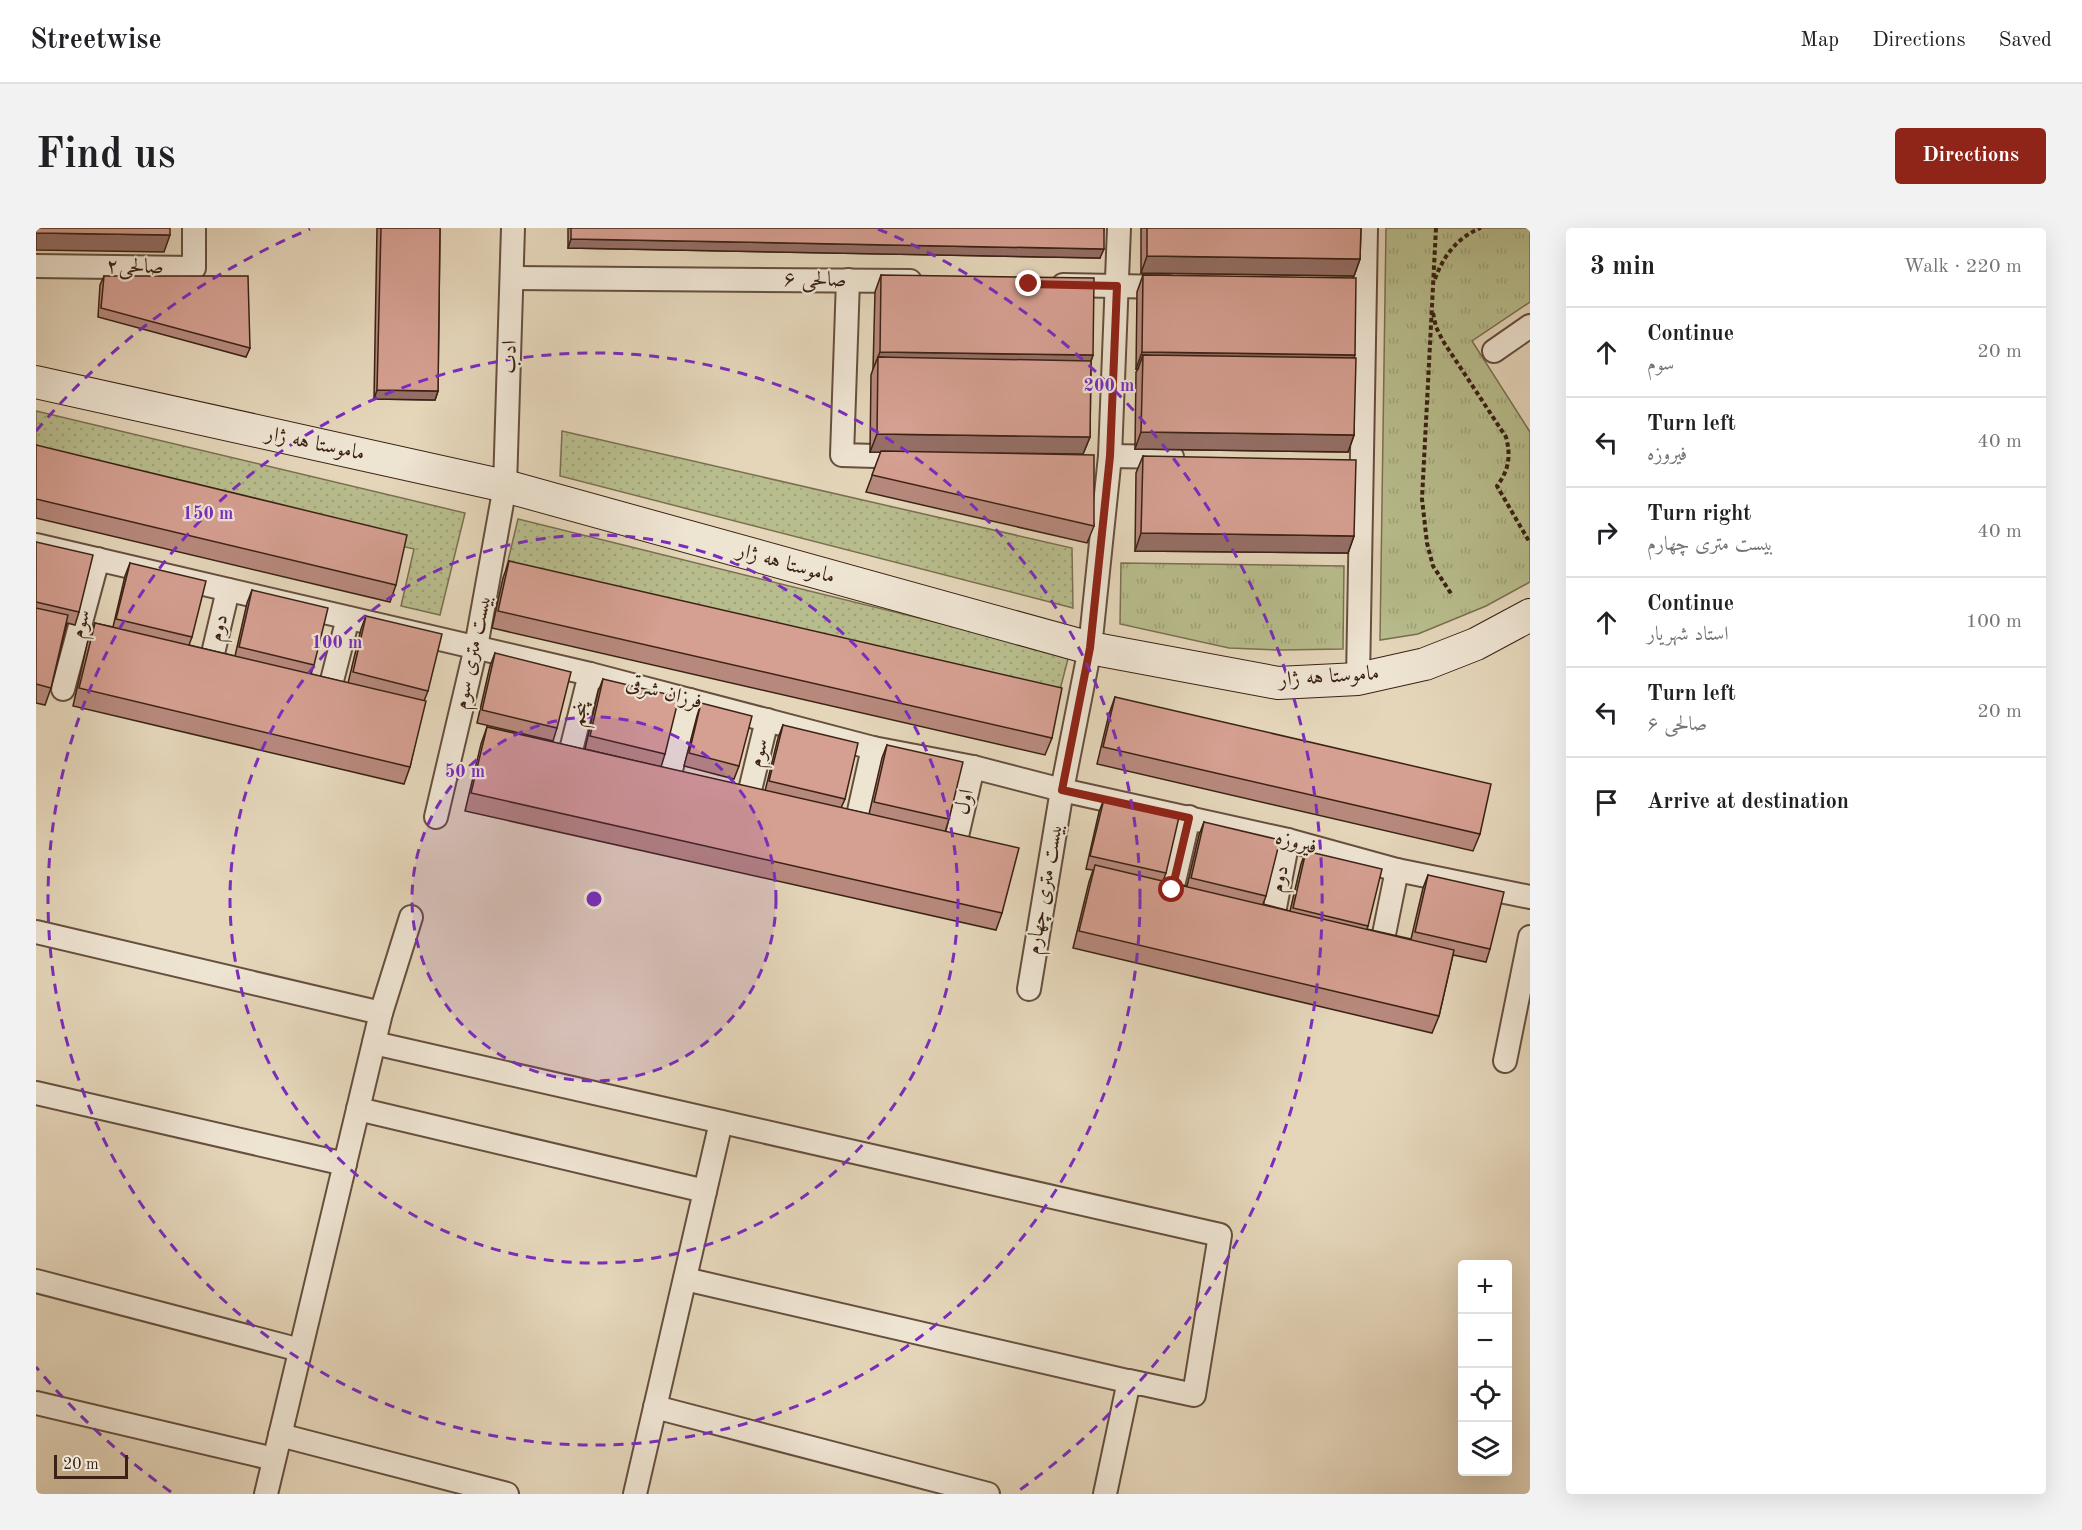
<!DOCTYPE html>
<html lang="en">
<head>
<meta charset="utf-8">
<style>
	body { margin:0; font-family:"Old Standard TT",Amiri,serif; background:#f2f2f2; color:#202124 }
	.controls { position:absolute; right:18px; bottom:18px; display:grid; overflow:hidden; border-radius:6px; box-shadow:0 6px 24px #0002 }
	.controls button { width:54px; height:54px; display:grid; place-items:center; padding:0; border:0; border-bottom:2px solid #e0e0e0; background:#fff; color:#202124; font:30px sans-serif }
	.scale { position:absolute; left:18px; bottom:15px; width:74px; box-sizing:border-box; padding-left:6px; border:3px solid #3b2215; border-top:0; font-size:16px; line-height:21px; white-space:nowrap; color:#3b2215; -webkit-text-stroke:4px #eee4d2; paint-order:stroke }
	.stop { position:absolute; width:18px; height:18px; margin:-14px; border:4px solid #8f2418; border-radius:50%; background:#fff }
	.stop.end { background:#8f2418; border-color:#fff; box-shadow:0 2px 6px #0008 }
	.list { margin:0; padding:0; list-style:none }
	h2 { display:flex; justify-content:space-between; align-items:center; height:78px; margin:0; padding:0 24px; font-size:26px }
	h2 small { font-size:20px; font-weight:400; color:#757577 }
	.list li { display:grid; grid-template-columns:39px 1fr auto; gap:18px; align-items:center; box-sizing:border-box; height:90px; padding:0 24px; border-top:2px solid #e0e0e0 }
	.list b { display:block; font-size:22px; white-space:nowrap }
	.list p { margin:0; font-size:20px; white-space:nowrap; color:#757577 }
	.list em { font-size:20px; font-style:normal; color:#757577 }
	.icon { flex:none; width:33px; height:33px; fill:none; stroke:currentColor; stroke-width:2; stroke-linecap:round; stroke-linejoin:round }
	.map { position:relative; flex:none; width:1494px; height:1266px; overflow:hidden; border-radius:6px }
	header { display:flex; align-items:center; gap:36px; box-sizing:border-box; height:84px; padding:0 30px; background:#fff; border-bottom:2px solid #e0e0e0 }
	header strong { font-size:28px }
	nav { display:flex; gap:33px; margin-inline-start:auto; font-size:21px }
	.intro { display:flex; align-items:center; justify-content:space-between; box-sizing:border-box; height:144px; padding:0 36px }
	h1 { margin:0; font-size:42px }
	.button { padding:15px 27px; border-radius:6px; background:#8f2418; color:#fff; font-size:21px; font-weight:700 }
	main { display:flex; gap:36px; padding:0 36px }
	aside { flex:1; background:#fff; border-radius:6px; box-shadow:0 6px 24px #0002 }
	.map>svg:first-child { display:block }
</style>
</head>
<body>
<header>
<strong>Streetwise</strong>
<nav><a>Map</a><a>Directions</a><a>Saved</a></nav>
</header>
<div class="intro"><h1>Find us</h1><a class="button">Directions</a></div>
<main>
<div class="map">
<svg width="1494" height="1266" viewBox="0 0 1494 1266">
	<defs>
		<pattern id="grass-dots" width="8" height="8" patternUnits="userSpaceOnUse" patternTransform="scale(1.5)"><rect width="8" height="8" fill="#b8bd8d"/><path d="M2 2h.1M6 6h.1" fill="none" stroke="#9fa279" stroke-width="1.8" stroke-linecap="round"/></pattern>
		<pattern id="park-tufts" width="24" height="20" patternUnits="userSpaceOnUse" patternTransform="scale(1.5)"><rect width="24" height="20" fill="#b8bd8d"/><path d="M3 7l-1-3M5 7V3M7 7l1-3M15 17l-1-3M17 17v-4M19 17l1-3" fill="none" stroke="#9fa279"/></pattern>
	</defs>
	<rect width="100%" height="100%" fill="#e5d6ba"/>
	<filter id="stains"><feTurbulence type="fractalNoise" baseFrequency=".00333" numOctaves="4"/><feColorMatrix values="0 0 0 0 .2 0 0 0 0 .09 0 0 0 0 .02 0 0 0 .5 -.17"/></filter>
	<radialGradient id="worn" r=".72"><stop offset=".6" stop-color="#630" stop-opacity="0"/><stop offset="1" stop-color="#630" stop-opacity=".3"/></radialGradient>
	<g fill="url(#grass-dots)" stroke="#7a7051" stroke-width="1.5">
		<path d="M0,183L429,285L404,387L365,378L378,321L0,231Z"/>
		<path d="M526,203L1036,320L1037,380L524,248Z"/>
		<path d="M482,291L1033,427L1020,477L470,341Z"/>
	</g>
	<g fill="url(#park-tufts)" stroke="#7a7051" stroke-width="1.5">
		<path d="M1350,0H1494V74L1436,113L1494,204V354L1450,378L1382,406L1344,412Z"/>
		<path d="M1085,335L1308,338L1307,421L1243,422L1193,420L1084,396Z"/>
	</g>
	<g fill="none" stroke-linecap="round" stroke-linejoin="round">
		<g stroke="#664f3e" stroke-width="26">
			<g id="street">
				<path d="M0,38L158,40V0"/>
				<path d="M476,50L874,53"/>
				<path d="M812,52L806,227L872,229"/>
				<path d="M1027,57L1132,59"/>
				<path d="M1458,123L1494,98"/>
				<path d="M1074,228L1136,229"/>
				<path d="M0,317L554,446L837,520L937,539L1026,562L1252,612L1361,642L1494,669"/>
				<path d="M174,438L192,362"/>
				<path d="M1322,451L1330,0"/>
				<path d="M27,461L62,331"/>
				<path d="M291,472L312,390"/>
				<path d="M534,526L554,446"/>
				<path d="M633,549L654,472"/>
				<path d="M715,558L731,492"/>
				<path d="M400,589L440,419L469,258L477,0"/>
				<path d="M821,592L837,520"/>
				<path d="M921,608L937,539"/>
				<path d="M1136,662L1153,589"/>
				<path d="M1237,690L1252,612"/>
				<path d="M0,704L345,785"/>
				<path d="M1347,711L1361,642"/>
				<path d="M993,761L1026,562L1054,420L1074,228L1083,0"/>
				<path d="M338,815L1184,1007L1158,1167L1093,1153L1069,1266"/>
				<path d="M1469,833L1494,709"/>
				<path d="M0,865L309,936"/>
				<path d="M322,881L669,963"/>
				<path d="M649,1051L1104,1156"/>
				<path d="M0,1053L264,1122"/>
				<path d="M0,1175L238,1231"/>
				<path d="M619,1179L952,1266"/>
				<path d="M244,1207L471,1266"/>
				<path d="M230,1266L345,785L375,689"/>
				<path d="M599,1266L685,894"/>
			</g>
		</g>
		<g stroke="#3b2215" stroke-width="34">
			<path id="secondary" d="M0,154L469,258L1054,420L1242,455L1322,451L1389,436L1440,416L1494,387"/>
		</g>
		<g stroke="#3b2215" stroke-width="4" stroke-dasharray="4.5 3" stroke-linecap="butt">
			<path d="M1400,0L1386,271L1391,315L1397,338L1416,367"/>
			<path d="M1399,51C1407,29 1421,9 1445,0"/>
			<path d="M1397,85L1400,99L1407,113L1470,209C1475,228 1473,242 1461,258L1494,315"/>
		</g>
		<use href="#street" stroke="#eee4d2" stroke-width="22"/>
		<use href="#secondary" stroke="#eee4d2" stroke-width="32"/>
	</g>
	<g fill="#b7897d" stroke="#3b2215" stroke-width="1.5">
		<path d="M341,0H404L402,163L399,172L338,171Z"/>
		<path d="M532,0H1068L1064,30L532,20Z"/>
		<path d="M1105,0H1325L1324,31L1318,48L1105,45Z"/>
		<path d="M845,47L1057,127L1055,133L1054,209L1047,226L1058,298L1051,315L830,264L845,224H834L835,147L837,141L839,64Z"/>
		<path d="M1107,47L1318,130V207L1312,224L1099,221L1100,144L1102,141H1100L1101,64Z"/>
		<path d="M68,48L214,120L210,129L62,89L64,57Z"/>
		<path d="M0,217L360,357L354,374L0,290Z"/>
		<path d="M1107,228L1318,308L1312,325L1099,323L1100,245Z"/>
		<path d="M0,314L43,384L39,397L31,395L15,460L9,477L0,475Z"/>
		<path d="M473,333L1016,510L1009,527L456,400L467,350Z"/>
		<path d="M94,335L156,409L153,417L199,428L211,375L216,362L278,437L275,446L312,455L325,401L330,388L392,463L388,473L374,539L368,556L37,478L52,412L59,395L77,399L89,348Z"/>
		<path d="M459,425L521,500L517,513L441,495L454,438Z"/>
		<path d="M567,451L629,526L625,539L549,521L562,464Z"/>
		<path d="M1079,469L1444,606L1437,623L1061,536L1073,486Z"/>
		<path d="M665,475L703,538L698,551L648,538L661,488Z"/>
		<path d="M747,497L809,571L805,580L833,586L846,530L851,517L913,591L909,604L966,685L960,702L429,583L445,516L451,499L729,563L742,510Z"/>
		<path d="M1068,571L1130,645L1127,653L1151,658L1163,607L1168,594L1230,668L1227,676L1254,683L1265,636L1270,623L1332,698L1331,701L1375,711L1387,660L1392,647L1454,721L1450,734L1417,727L1403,788L1396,805L1037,720L1053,654L1057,642L1050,641L1063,584Z"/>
	</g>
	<g fill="#956f66" stroke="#3b2215" stroke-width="1.5">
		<path d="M0,5L134,7L128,24L0,22Z"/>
		<path d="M535,11L1068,21L1064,30L532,20Z"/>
		<path d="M1111,28L1324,31L1318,48L1105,45Z"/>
		<path d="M844,124L1057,127L1051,144L842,129L837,141Z"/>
		<path d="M1106,124L1319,127L1313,144L1107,127L1102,141H1100Z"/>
		<path d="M341,162L402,163L399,172L338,171Z"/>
		<path d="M1105,204L1318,207L1312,224L1099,221Z"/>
		<path d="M841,206L1054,209L1047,226L834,224Z"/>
		<path d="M1105,305L1318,308L1312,325L1099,323Z"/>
	</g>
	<g fill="#d59f91" stroke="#3b2215" stroke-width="1.5">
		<path d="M0,0H134V7L0,5Z"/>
		<path d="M345,0H404L402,163L341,162Z"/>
		<path d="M535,0H1068V21L535,11Z"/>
		<path d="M1111,0H1325L1324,31L1111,28Z"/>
		<path d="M845,47L1058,50L1057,127L844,124Z"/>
		<path d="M1107,47L1320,50L1319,127L1106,124Z"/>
		<path d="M68,48H212L214,120L65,80Z"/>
		<path d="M1107,127L1320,130L1318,207L1105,204Z"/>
		<path d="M842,129L1055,133L1054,209L841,206Z"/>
		<path d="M0,217L371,307L360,357L0,271Z"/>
		<path d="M845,223L1058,227V298L836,247Z"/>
		<path d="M1107,228L1320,232L1318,308L1105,305Z"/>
		<path d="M0,314L57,327L43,384L0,374Z"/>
		<path d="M473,333L1026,460L1016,510L462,383Z"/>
		<path d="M94,335L170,353L156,409L80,391Z"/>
		<path d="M216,362L292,380L278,437L203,419Z"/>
		<path d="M0,380L32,387L15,460L0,456Z"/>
		<path d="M330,388L406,406L392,463L317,444Z"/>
		<path d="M59,395L390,473L374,539L43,460Z"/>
		<path d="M459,425L535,444L521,500L446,482Z"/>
		<path d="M567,451L643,469L629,526L554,508Z"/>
		<path d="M1079,469L1455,556L1444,606L1067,519Z"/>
		<path d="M665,475L716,488L703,538L653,525Z"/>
		<path d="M747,497L822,515L809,571L733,553Z"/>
		<path d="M451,499L983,620L966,685L435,565Z"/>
		<path d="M851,517L927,534L913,591L838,574Z"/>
		<path d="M1068,571L1143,589L1130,645L1054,628Z"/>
		<path d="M1168,594L1244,612L1230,668L1155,650Z"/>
		<path d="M1270,623L1346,641L1332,698L1257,680Z"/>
		<path d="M1059,637L1418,722L1403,788L1043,703Z"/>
		<path d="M1392,647L1468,664L1454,721L1379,704Z"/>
	</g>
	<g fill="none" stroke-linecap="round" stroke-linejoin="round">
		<path stroke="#8f2418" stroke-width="8" d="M993,56L1081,58L1074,228L1054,420L1026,562L1153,590L1136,662"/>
	</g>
	<circle cx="558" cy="671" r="182" fill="#7b2cbf" fill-opacity=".12"/>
	<g fill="none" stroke="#7b2cbf" stroke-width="3" stroke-dasharray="10 8">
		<circle cx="558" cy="671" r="182"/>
		<circle cx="558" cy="671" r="364"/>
		<circle cx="558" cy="671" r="546"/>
		<path d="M135 1264A728 728 0 0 1 0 1139M0 203A728 728 0 0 1 274 1M842 1A728 728 0 0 1 981 1264"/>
	</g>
	<g text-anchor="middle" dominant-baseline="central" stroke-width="4.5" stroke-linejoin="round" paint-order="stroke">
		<g font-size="21" fill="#3b2215" stroke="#eee4d2">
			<text transform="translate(99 39) rotate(1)">صالحی۲</text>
			<text transform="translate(779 52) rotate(1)">صالحی ۶</text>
			<text transform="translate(474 129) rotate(-88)">ادب</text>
			<text transform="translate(279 216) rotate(12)">ماموستا هه ژار</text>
			<text transform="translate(750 336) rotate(16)">ماموستا هه ژار</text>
			<text transform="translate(45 396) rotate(-75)">سوم</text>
			<text transform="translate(183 400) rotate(-76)">دوم</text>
			<text transform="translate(437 424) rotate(-78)">بیست متری سوم</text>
			<text transform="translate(1293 449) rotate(-4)">ماموستا هه ژار</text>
			<text transform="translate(628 465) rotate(15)">فرزان شرقی</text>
			<text transform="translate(544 486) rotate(-76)">پنجم</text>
			<text transform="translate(723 525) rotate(-76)">سوم</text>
			<text transform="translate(929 574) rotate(-77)">اول</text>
			<text transform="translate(1260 615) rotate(15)">فیروزه</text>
			<text transform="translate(1244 651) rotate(-79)">دوم</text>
			<text transform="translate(1009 661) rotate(-80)">بیست متری چهارم</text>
		</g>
	</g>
	<circle cx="558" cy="671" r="9" fill="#7b2cbf" stroke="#eee4d2" stroke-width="3"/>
	<g font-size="18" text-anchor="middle" font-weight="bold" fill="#7b2cbf" stroke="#eee4d2" stroke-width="4.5" stroke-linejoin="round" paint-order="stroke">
		<text x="1073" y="163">200 m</text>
		<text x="172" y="291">150 m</text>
		<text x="301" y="420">100 m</text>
		<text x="429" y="549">50 m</text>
	</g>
	<rect width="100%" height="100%" filter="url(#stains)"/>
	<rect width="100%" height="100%" fill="url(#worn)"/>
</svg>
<div class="controls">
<button>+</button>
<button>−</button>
<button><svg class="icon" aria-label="locate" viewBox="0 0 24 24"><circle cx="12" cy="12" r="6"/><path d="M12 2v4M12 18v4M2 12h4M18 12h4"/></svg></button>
<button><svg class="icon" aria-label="layers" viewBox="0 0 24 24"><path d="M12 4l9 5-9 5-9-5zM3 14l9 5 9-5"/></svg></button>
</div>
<div class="scale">20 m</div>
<div class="stop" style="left:1136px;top:662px"></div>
<div class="stop end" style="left:993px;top:56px"></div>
</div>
<aside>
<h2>3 min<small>Walk · 220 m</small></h2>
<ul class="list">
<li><svg class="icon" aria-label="ahead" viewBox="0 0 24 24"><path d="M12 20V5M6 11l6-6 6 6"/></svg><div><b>Continue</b><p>سوم</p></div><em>20 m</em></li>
<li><svg class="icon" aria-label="left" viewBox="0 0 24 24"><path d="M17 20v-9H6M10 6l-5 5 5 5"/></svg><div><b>Turn left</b><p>فیروزه</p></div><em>40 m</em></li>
<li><svg class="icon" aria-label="right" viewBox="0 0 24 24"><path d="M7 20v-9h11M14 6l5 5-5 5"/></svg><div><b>Turn right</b><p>بیست متری چهارم</p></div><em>40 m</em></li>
<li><svg class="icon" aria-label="ahead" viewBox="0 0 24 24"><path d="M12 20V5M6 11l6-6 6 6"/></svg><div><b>Continue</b><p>استاد شهریار</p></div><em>100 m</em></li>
<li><svg class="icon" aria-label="left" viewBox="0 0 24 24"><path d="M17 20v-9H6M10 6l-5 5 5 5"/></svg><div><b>Turn left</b><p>صالحی ۶</p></div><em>20 m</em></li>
<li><svg class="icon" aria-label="arrive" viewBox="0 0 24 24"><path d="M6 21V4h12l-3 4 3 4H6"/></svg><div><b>Arrive at destination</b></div></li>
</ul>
</aside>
</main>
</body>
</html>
